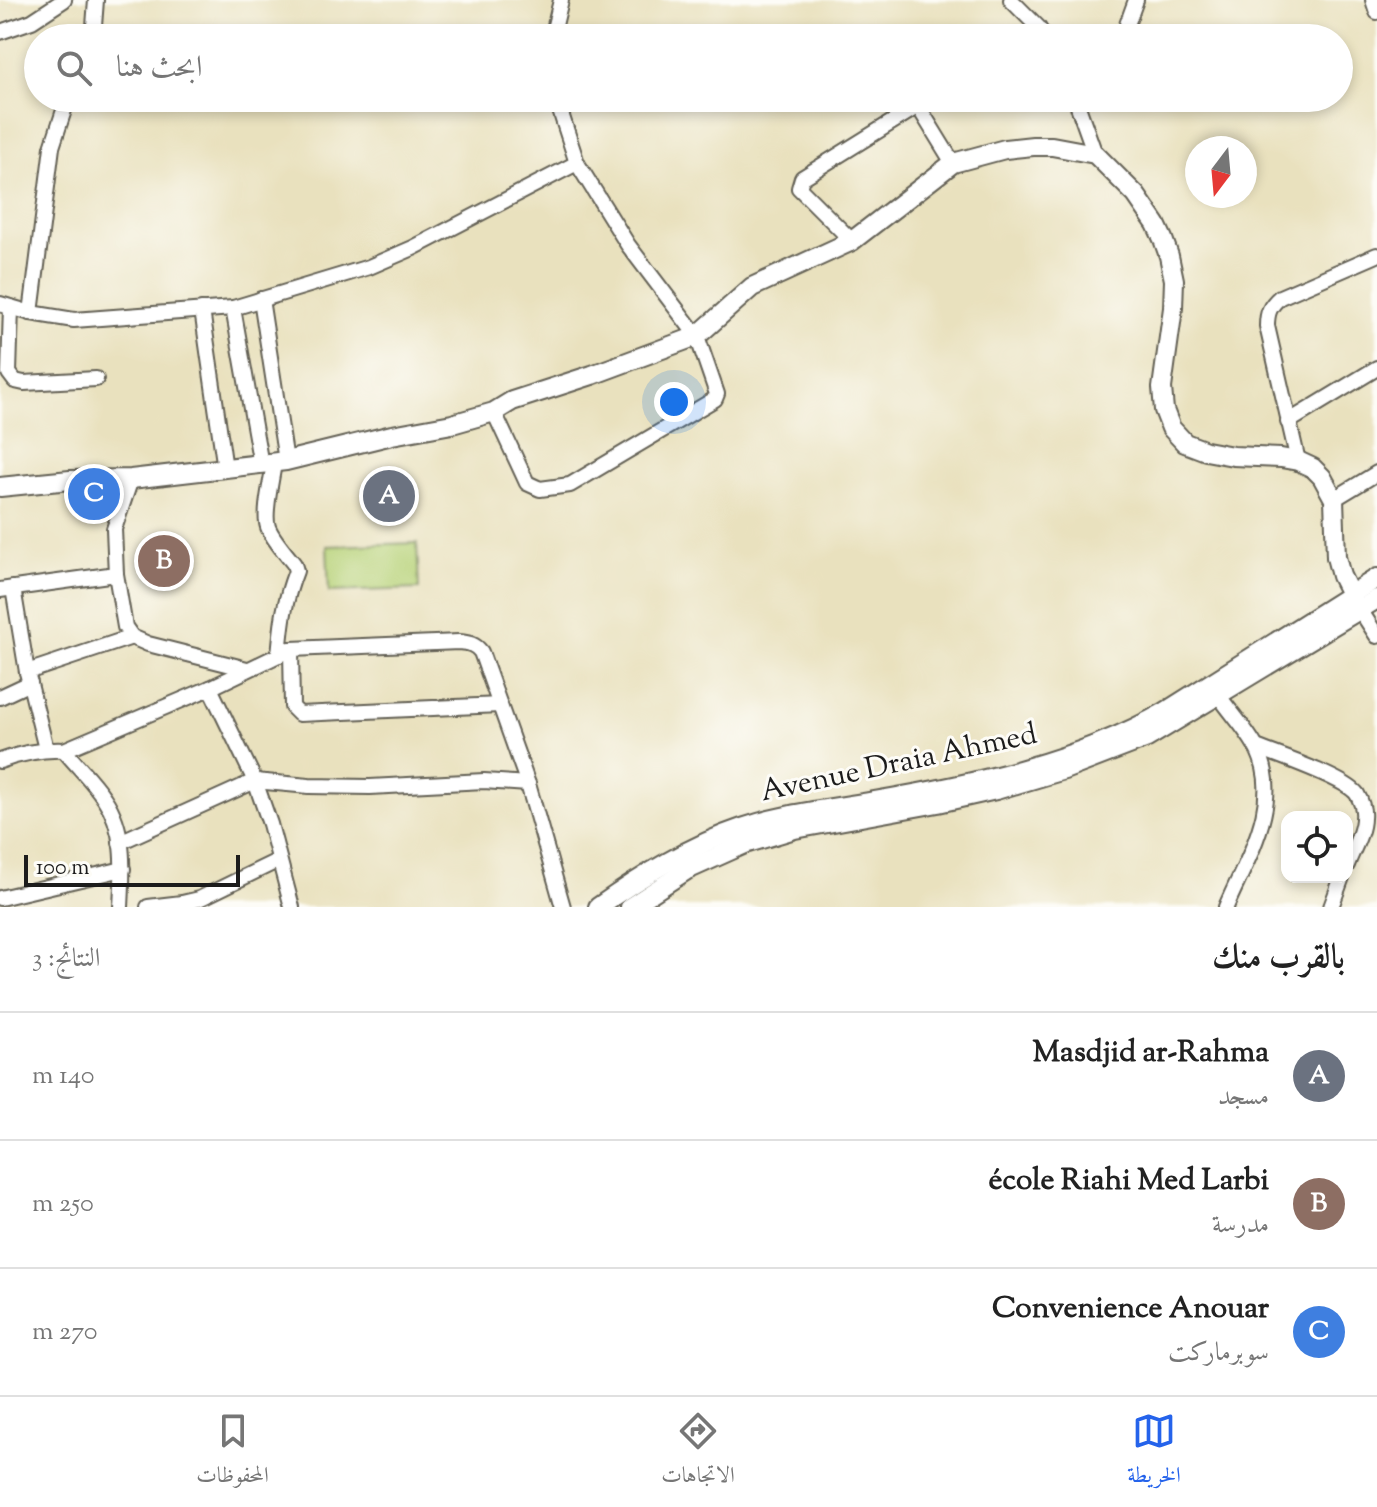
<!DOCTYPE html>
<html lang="ar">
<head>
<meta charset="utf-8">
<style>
	body { margin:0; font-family:"Sorts Mill Goudy",Amiri,serif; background:#f6f6f6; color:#222; direction:rtl }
	.controls { position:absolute; right:24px; bottom:24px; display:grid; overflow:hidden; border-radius:16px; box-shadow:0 4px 12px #0003 }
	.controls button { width:72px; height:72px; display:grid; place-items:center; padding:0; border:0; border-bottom:2px solid #e0e0e0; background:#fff; color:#222; font:40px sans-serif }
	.compass { position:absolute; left:1185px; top:136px; width:72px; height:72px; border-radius:50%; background:#fff; box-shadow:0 4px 12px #0003; rotate:196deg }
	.scale { position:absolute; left:24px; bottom:20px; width:216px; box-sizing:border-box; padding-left:8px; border:4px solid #1c1c1c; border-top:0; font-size:22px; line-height:28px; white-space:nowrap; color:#1c1c1c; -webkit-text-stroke:6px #fdfcf7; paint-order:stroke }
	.you { position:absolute; left:674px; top:402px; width:28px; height:28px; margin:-20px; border:6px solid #fff; border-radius:50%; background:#1a73e8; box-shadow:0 0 0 12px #1a73e833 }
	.badge { display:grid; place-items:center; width:52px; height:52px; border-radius:50%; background:#2563eb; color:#fff; font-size:26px; font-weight:700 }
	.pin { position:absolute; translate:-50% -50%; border:4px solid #fff; box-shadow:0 2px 8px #0006 }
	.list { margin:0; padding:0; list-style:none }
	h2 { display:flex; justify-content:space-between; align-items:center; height:104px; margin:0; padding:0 32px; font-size:34px }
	h2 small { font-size:26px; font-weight:400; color:#767676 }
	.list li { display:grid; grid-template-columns:52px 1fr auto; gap:24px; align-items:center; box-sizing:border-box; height:128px; padding:0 32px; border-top:2px solid #e0e0e0 }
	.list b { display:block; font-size:30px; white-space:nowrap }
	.list p { margin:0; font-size:26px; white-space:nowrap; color:#767676 }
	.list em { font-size:26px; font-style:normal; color:#767676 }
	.icon { flex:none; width:44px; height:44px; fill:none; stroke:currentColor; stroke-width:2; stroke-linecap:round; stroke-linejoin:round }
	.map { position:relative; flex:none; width:1377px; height:907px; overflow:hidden; direction:ltr }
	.search { position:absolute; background:#fff; box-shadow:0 4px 12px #0003; left:24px; right:24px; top:24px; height:88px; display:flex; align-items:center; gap:20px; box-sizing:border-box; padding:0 28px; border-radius:44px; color:#767676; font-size:30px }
	.sheet { height:488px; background:#fff }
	nav { display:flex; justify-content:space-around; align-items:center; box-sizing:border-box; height:112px; border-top:2px solid #e0e0e0; background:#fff; font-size:22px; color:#767676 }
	nav a { display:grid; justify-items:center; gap:4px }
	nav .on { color:#2563eb }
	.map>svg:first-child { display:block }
</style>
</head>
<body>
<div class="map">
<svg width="1377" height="907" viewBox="0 0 1377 907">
	<rect width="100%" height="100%" fill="#fdfcf7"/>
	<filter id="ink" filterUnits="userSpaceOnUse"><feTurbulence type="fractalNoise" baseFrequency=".0125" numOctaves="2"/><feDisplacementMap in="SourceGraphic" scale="16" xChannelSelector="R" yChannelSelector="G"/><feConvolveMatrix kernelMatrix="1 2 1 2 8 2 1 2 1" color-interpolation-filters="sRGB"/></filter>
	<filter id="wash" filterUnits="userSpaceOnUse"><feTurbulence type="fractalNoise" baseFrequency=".006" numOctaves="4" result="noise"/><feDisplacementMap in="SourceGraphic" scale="32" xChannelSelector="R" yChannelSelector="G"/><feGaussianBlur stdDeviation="1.8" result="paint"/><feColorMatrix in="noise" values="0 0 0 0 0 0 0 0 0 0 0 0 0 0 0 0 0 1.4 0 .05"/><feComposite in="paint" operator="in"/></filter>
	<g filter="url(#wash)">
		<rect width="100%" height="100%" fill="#e9e1be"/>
		<path fill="#b6d176" stroke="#697649" stroke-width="2" d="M417,543L419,589L329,592L327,546Z"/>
	</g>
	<g filter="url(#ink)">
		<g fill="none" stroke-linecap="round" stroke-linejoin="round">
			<g stroke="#646155" stroke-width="18">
				<g id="minor">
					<path d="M1011,0L1038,27L1045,38"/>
					<path d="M1373,0L1377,12"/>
					<path d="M0,32L32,21L64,0"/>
					<path d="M91,38L94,26L96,0"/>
					<path d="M552,38L561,0"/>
					<path d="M1120,38L1124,33L1136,0"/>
					<path d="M906,98L918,106L953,163"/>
					<path d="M1075,98L1095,154"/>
					<path d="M852,241L799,188L802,178L918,106"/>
					<path d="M261,299L286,461"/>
					<path d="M0,304L31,313L74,320L233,308"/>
					<path d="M11,307L9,373L15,381L24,383L96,379"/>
					<path d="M202,310L225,469"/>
					<path d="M31,313L52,147L68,98"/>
					<path d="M494,412L527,483L540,489L570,485L715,399L717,394L697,336L628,245L577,163L556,98"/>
					<path d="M1288,422L1377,368"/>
					<path d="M1298,461L1267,326C1267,312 1270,306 1280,297L1377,255"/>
					<path d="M274,463C272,479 263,513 268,527C272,538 286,554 294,564L296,571C284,602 282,622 279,655"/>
					<path d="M261,465L233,308L369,267L413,248L577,163"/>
					<path d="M131,479L114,529L116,574L125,627L132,637L148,644L247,669"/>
					<path d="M1334,499L1377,473"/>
					<path d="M13,588L27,672L46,749"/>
					<path d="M0,590L116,574"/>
					<path d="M1355,602L1377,636"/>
					<path d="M291,649L292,707L299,714L500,705"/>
					<path d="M27,672L132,637"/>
					<path d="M210,688L255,781L270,824L292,907"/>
					<path d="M1219,696C1231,713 1246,729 1256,747C1285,800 1247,858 1226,907"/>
					<path d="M0,697L30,683"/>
					<path d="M1256,747C1277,755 1345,778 1357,794C1361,801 1364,810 1363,818C1363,833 1352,851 1347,865"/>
					<path d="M64,750C77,766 93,781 104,798C126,830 123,870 121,907"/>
					<path d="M0,761C22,753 41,749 64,750L210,688L291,649L459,642C469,643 475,644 481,652L528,784L563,907"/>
					<path d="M120,842L255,781L309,786L370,787L484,781L528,784"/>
					<path d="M0,898L123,869"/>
					<path d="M148,907L182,903L199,899L279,860"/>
					<path d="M1331,907L1342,877"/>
				</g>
			</g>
			<g stroke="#646155" stroke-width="22">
				<g id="tertiary">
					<path d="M0,487L70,480L131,479L286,461L392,435L452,424L494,412L512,401L592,375L697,336L752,287L852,241L953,163L1005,149L1033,146H1052L1095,154L1136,195L1156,224L1163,239L1169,256L1174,280L1173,308L1162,388L1164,410L1171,428L1185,443L1206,451L1233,456L1281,458L1298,461L1313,468L1322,477L1334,499L1336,557L1341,576L1350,594"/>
					<path d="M598,907C642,876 691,845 742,828C785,813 830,809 874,801C971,785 1079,761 1165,712L1377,578"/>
					<path d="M630,907L687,870L745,844L795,829L938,803L996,790L1064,770L1147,738L1377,599"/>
				</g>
			</g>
			<use href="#minor" stroke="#fff" stroke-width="14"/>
			<use href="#tertiary" stroke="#fff" stroke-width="18"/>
		</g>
	</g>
	<g text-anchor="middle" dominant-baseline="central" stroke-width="6" stroke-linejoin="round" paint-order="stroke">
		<g font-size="30" fill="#1c1c1c" stroke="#fdfcf7">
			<text transform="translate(899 764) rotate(-12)">Avenue Draia Ahmed</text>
		</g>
	</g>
</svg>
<div class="controls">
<button><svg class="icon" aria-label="locate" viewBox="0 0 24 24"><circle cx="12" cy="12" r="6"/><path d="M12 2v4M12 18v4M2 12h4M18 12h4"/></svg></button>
</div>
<svg class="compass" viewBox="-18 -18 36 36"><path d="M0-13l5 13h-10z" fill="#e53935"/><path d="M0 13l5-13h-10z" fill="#767676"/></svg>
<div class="scale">100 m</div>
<div class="you"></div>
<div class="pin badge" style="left:389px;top:496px;background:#6b7280">A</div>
<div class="pin badge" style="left:164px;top:561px;background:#8d6e63">B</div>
<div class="pin badge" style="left:94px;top:494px;background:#3f7fe0">C</div>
<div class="search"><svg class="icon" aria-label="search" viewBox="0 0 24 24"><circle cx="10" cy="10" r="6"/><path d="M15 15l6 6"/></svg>ابحث هنا</div>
</div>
<section class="sheet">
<h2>بالقرب منك<small>النتائج: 3</small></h2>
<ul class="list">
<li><span class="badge" style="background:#6b7280">A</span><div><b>Masdjid ar-Rahma</b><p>مسجد</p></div><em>140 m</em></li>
<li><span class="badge" style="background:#8d6e63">B</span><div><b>école Riahi Med Larbi</b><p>مدرسة</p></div><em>250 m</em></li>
<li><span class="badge" style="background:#3f7fe0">C</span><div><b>Convenience Anouar</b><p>سوبرماركت</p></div><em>270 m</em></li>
</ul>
</section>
<nav>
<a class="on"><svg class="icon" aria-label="map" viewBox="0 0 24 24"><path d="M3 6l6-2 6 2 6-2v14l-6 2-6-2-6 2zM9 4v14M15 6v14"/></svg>الخريطة</a>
<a><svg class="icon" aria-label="directions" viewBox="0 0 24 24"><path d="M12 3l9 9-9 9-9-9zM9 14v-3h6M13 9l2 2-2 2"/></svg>الاتجاهات</a>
<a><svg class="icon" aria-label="saved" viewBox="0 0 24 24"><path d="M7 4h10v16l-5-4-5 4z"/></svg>المحفوظات</a>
</nav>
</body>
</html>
